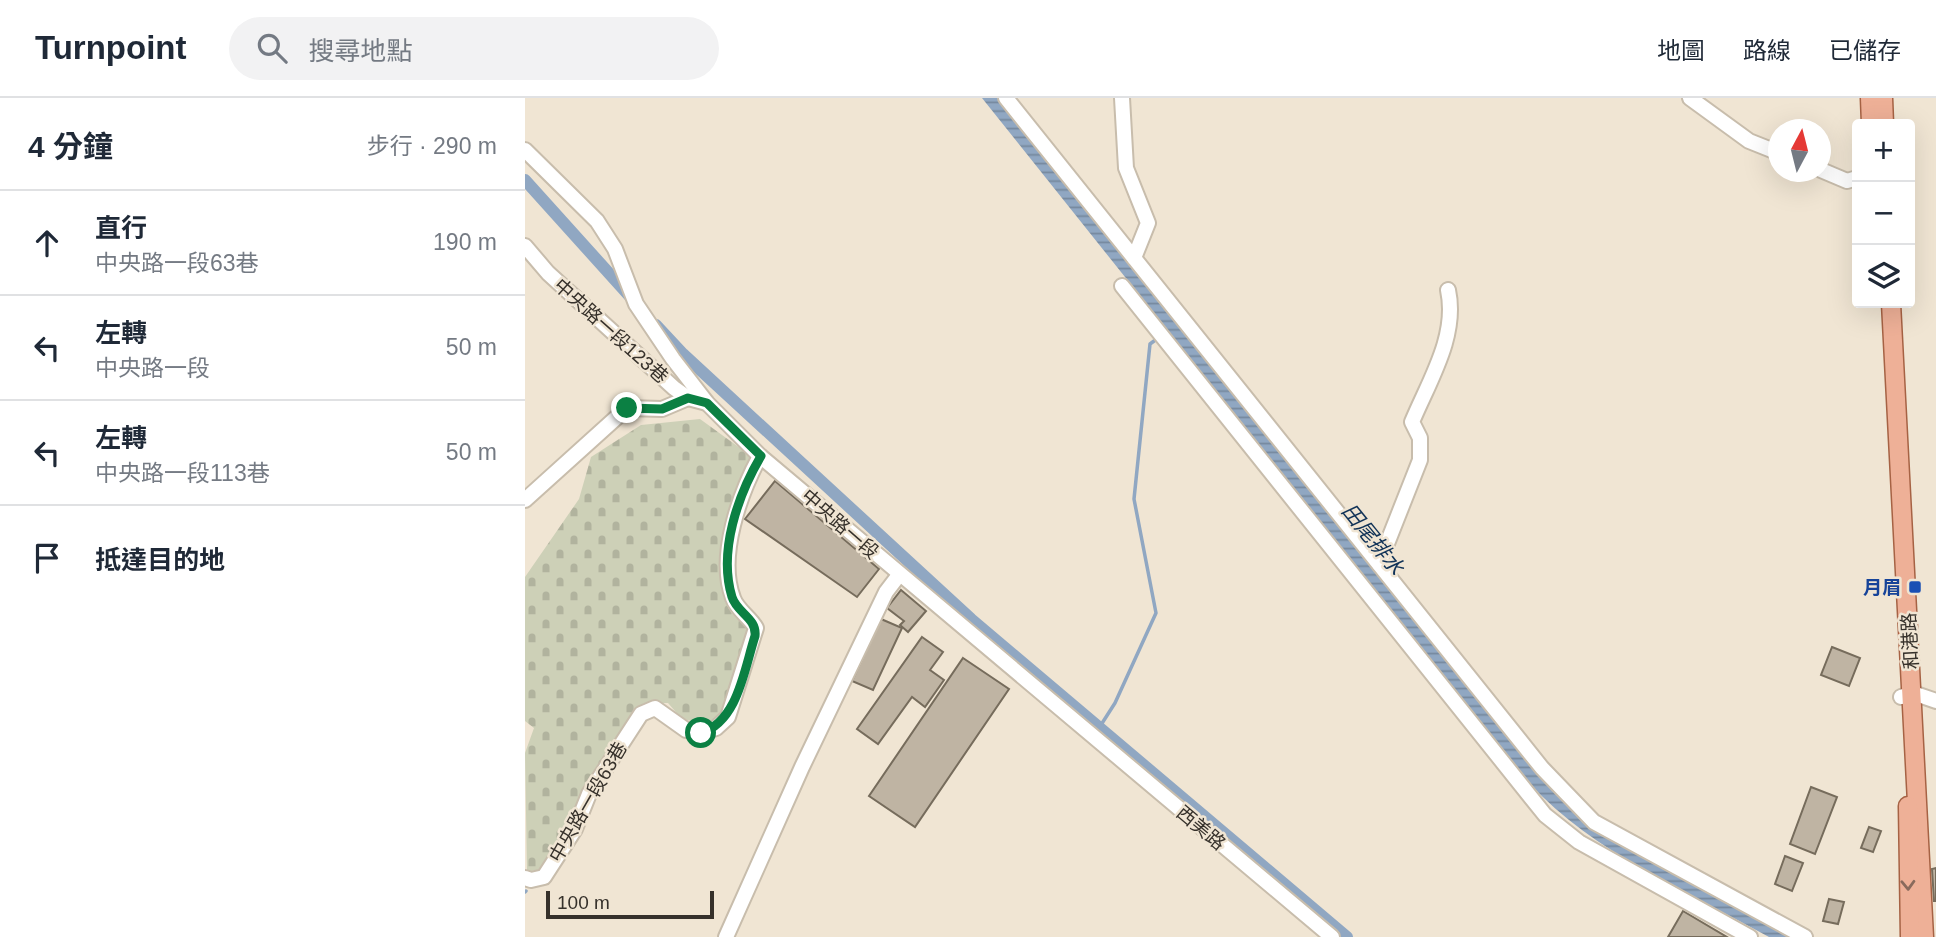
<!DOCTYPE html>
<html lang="zh-TW">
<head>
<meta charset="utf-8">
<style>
	body { margin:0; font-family:Helvetica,"Noto Sans TC",sans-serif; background:#f2f2f3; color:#1f2937 }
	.controls { position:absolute; right:21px; top:21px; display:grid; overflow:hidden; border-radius:7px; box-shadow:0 7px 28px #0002 }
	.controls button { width:63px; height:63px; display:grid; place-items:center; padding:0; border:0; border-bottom:2px solid #e0e1e3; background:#fff; color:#1f2937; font:35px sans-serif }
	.compass { position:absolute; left:1243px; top:21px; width:63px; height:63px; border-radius:50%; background:#fff; box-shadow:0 7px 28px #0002; rotate:7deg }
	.scale { position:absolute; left:21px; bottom:18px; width:168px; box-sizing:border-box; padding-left:7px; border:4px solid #36312b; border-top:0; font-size:19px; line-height:24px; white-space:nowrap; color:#36312b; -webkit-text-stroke:5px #f0e5d3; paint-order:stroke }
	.stop { position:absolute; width:21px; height:21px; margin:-16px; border:5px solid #0b8043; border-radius:50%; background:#fff }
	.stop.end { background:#0b8043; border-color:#fff; box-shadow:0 2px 7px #0008 }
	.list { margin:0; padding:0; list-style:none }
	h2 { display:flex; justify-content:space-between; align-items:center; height:91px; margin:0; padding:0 28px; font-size:30px }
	h2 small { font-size:23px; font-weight:400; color:#747a83 }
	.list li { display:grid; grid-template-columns:46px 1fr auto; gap:21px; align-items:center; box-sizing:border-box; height:105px; padding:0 28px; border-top:2px solid #e0e1e3 }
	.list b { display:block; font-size:26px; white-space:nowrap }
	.list p { margin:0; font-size:23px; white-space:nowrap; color:#747a83 }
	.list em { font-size:23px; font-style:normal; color:#747a83 }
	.icon { flex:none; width:38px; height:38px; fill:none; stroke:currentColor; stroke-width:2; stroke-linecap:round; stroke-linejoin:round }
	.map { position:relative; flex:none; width:1411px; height:839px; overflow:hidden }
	header { display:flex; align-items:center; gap:42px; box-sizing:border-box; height:98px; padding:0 35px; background:#fff; border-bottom:2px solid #e0e1e3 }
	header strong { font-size:33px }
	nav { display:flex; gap:38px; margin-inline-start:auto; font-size:24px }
	.search { width:490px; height:63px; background:#f2f2f3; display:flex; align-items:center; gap:18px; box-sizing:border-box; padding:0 24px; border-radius:38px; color:#747a83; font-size:26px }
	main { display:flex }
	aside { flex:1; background:#fff }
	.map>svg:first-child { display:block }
</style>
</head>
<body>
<header>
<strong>Turnpoint</strong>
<div class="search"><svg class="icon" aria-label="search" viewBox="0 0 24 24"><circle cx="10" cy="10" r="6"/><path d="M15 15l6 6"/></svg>搜尋地點</div>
<nav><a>地圖</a><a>路線</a><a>已儲存</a></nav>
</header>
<main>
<aside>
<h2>4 分鐘<small>步行 · 290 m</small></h2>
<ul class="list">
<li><svg class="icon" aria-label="ahead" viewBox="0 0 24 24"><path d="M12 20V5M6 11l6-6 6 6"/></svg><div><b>直行</b><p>中央路一段63巷</p></div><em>190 m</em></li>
<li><svg class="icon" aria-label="left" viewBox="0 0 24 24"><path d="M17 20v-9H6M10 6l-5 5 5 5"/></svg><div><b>左轉</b><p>中央路一段</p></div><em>50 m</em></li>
<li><svg class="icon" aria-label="left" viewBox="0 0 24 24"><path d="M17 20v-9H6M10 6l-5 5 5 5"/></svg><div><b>左轉</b><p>中央路一段113巷</p></div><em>50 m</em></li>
<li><svg class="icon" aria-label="arrive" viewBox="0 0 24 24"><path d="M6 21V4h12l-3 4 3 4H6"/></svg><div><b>抵達目的地</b></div></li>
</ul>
</aside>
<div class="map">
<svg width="1411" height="839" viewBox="0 0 1411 839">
	<defs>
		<pattern id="cemetery-stones" width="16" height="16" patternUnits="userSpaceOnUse" patternTransform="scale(1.75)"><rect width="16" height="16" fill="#cdd0b7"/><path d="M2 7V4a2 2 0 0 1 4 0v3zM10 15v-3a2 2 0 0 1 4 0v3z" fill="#b1b39e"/></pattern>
		<pattern id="water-rules" width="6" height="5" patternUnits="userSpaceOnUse" patternTransform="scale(1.75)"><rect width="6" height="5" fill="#90a7c2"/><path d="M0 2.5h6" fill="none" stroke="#76899e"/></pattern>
	</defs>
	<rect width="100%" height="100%" fill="#f0e5d3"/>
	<path fill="url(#cemetery-stones)" d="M175,321L226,358C211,398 178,474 206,514C211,521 220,527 226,532L201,610L184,629L156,620L143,605H119L62,690L40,735L16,771L2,774L0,655L9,630L0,623V479L54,401L66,359L116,327Z"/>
	<path fill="url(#water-rules)" d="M457,0H477L1058,721L1271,839H1244C1161,793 1069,755 1005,686Z"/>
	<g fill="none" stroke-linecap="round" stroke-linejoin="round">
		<g stroke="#90a7c2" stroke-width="3.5">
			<path d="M574,630L590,605L631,515L609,401L625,246L633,240"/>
			<path d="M0,794L1,793"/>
		</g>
		<g stroke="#90a7c2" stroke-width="12">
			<path d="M0,82L109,203"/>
			<path d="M131,227L158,256L446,521L822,839"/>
		</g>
	</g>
	<g fill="#bfb4a3" stroke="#766c5c" stroke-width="2">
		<path d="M250,383L354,471L332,499L220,421Z"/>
		<path d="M376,492L401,513L383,534L375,527L379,523L362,510Z"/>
		<path d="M356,521L377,530L348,592L327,583Z"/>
		<path d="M397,539L418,554L405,572L419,582L400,609L387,599L353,646L332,631Z"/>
		<path d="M1307,549L1335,560L1324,588L1296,577Z"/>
		<path d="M438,560L484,591L390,729L344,698Z"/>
		<path d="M1286,689L1312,699L1290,756L1265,746Z"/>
		<path d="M1344,729L1356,733L1348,754L1336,750Z"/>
		<path d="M1260,758L1278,765L1267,793L1250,786Z"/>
		<path d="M1411,770V803H1409L1407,771Z"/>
		<path d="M1304,801L1319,804L1313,826L1298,823Z"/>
		<path d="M1158,813L1202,839H1143Z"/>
	</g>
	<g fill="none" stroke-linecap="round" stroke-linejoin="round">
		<g stroke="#c8bdac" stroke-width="18">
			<g id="minor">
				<path d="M481,0L1017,670L1069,724L1280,839"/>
				<path d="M597,0L601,70L623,125L609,160"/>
				<path d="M1165,0L1224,43L1254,55"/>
				<path d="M0,52L72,123L90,151L111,206L148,261L182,305L235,358L807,839"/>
				<path d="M1296,72L1322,83L1332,80"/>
				<path d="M0,148L23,175L149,290L163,300L182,305"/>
				<path d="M597,188L1020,717L1054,744L1225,839"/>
				<path d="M0,402L102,310L137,311L163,300"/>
				<path d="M854,466L895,362V340L887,324C904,283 933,238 923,192"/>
				<path d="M1376,599L1388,595L1411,603"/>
				<path d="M0,780L6,782L19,779L50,731L64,696L116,616L130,610L161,632L176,635L191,630L203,619L231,530C225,519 212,512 208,500C192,458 215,395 235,358"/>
				<path d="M201,839L277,669L361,494L374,477"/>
			</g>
		</g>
		<g stroke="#a66244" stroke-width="21">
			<g id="major">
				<path d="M1345,0L1346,26"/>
				<path d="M1358,0L1359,26"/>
				<path d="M1366,205L1399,839"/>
				<path d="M1383,708L1385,839"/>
			</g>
		</g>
		<use href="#minor" stroke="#fff" stroke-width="14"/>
		<use href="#major" stroke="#eeb097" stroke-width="18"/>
	</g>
	<defs><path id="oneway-chevron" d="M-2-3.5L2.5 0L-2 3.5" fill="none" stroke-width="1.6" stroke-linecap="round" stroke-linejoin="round" transform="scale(1.75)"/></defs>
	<use stroke="#896a5c" href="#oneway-chevron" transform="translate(1383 787) rotate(88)"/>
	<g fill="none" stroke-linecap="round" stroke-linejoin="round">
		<path stroke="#0b8043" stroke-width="9" d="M102,310L137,311L163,300L182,305L236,358C213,397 193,453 207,499C212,515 232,520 230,538C219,572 213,623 176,635"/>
	</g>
	<rect fill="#1a4fb4" stroke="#f0e5d3" stroke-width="2.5" x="1383" y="482" width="14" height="14" rx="3.5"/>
	<g text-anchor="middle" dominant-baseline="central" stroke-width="5" stroke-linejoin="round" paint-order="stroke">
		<g font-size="19" fill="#36312b" stroke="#f0e5d3">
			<text transform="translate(86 233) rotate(42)">中央路一段123巷</text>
			<text transform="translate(315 426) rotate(41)">中央路一段</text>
			<text transform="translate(1385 543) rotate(-93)">和港路</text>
			<text transform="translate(63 704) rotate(-60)">中央路一段63巷</text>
			<text transform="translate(676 730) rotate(40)">西美路</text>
		</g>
		<g font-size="19" font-weight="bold" fill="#164399" stroke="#f0e5d3" text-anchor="end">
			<text x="1376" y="489">月眉</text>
		</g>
		<g font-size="21" font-style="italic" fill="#103257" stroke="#f0e5d3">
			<text transform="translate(848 441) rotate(51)">田尾排水</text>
		</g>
	</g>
</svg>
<div class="controls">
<button>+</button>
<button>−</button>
<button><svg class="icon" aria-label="layers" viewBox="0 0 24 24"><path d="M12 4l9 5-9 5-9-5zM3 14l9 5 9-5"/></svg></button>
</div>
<svg class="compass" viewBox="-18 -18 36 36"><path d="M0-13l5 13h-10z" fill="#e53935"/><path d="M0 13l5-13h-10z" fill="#747a83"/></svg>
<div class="scale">100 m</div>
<div class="stop" style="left:176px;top:635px"></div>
<div class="stop end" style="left:102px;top:310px"></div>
</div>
</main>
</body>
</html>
